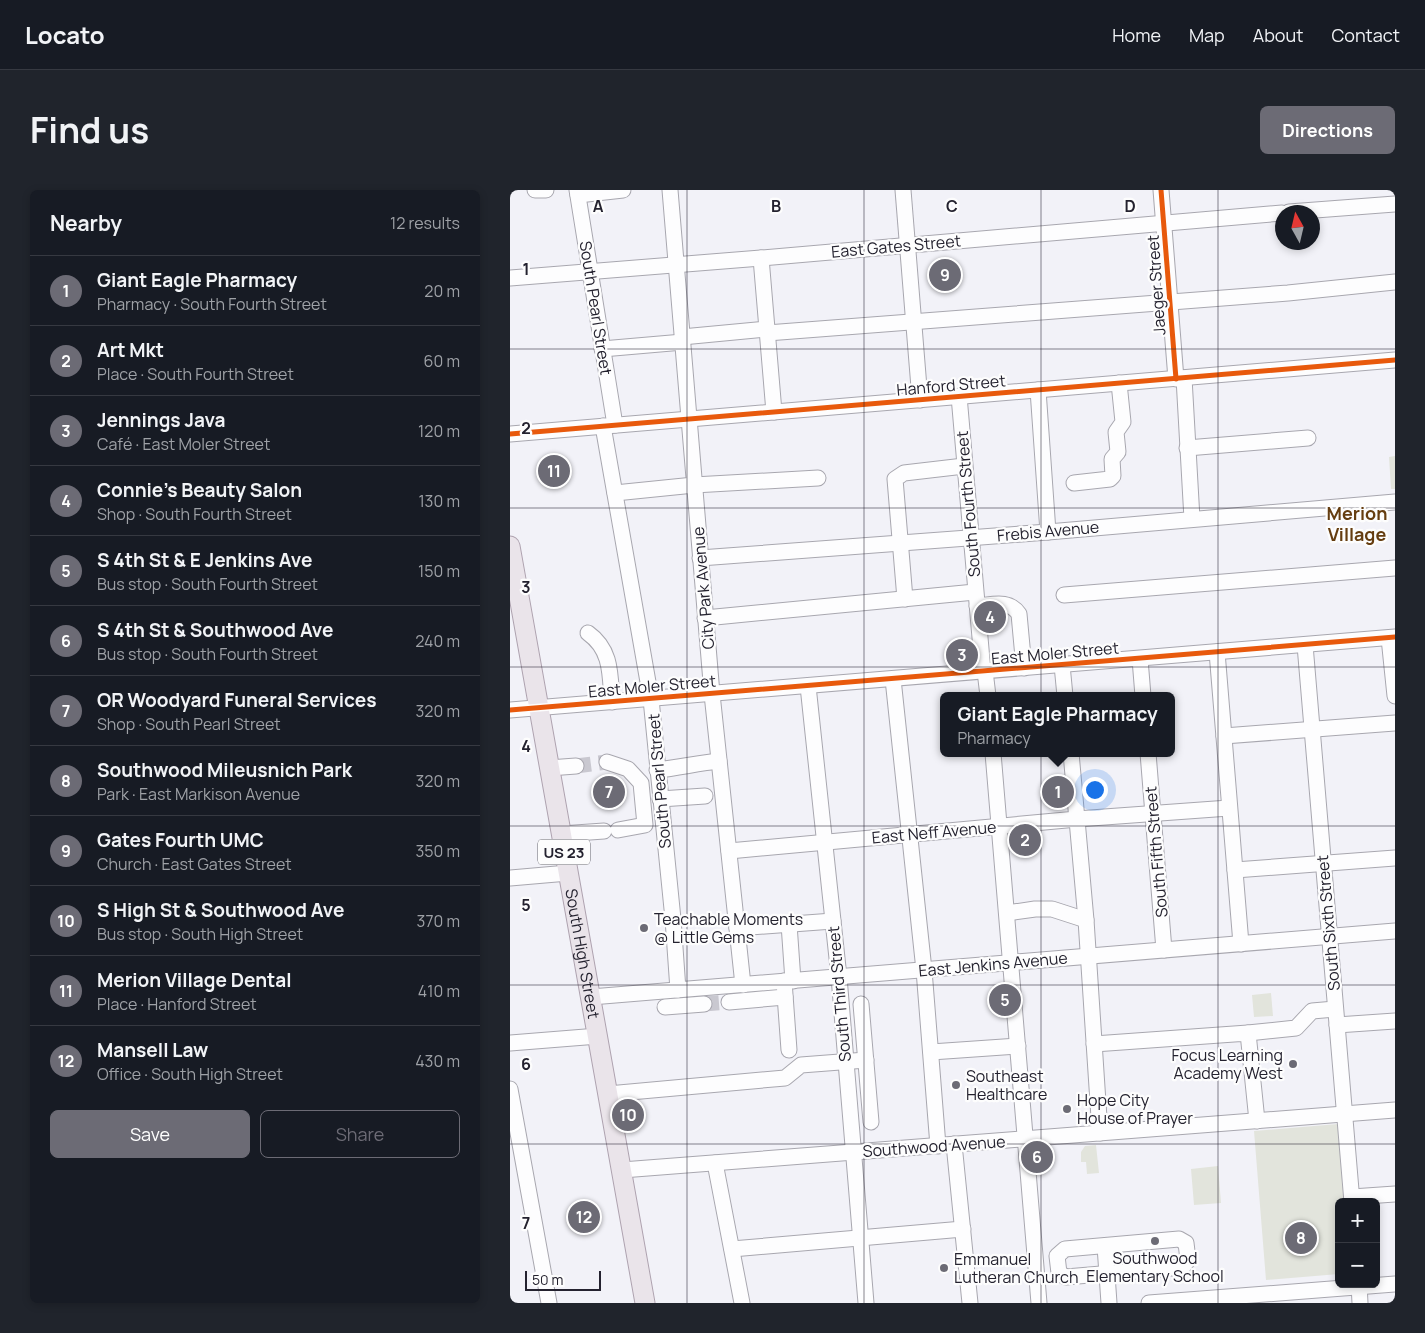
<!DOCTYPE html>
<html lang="en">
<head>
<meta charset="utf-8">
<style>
	body { margin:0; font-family:Manrope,sans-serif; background:#20242c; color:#f1f3f6 }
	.controls { position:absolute; right:15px; bottom:15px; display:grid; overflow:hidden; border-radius:8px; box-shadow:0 2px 8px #0003 }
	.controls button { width:45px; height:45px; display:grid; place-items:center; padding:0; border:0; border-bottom:1px solid #363941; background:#171b24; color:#f1f3f6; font:25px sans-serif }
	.compass { position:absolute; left:765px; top:15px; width:45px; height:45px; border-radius:50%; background:#171b24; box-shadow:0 2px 8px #0003; rotate:352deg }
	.scale { position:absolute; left:15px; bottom:12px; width:76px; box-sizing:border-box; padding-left:5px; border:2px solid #24222f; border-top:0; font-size:14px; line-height:18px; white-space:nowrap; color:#24222f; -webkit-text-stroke:4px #fdfdfd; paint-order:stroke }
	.you { position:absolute; left:584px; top:599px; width:18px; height:18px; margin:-12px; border:4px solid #fff; border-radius:50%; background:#1a73e8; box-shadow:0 0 0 8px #1a73e833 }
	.badge { display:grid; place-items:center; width:32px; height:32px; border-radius:50%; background:#6c6b75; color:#fff; font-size:16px; font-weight:700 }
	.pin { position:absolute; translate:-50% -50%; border:2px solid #fff; box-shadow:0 1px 5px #0006 }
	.popup { position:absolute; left:430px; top:502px; width:235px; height:65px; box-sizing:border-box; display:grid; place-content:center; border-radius:8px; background:#171b24; filter:drop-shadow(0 1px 4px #0005); font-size:16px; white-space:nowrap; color:#9ea1a6 }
	.popup b { font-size:19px; color:#f1f3f6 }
	.popup::after { content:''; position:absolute; left:50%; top:100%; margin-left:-10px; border:10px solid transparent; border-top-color:#171b24 }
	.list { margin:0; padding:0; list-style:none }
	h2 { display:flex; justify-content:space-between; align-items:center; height:65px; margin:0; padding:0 20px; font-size:21px }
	h2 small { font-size:16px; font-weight:400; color:#9ea1a6 }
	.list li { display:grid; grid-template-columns:32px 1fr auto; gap:15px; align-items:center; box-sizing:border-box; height:70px; padding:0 20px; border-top:1px solid #363941 }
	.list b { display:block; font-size:19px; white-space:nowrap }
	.list p { margin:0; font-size:16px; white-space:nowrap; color:#9ea1a6 }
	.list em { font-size:16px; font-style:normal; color:#9ea1a6 }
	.actions { display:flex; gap:10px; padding:15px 20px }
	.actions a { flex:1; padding:11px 0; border:1px solid #6c6b75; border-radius:8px; text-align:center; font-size:18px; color:#6c6b75 }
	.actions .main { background:#6c6b75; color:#fff }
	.map { position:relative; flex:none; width:885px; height:1113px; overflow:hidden; border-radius:8px }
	header { display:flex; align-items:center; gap:30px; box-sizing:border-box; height:70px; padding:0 25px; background:#171b24; border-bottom:1px solid #363941 }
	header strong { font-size:24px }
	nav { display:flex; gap:28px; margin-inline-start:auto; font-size:18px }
	.intro { display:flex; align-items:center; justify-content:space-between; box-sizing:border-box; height:120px; padding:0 30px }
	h1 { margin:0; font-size:35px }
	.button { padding:12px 22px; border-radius:8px; background:#6c6b75; color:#fff; font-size:18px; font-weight:700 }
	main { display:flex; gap:30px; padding:0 30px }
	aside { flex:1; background:#171b24; border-radius:8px; box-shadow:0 2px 8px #0003 }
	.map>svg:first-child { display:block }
</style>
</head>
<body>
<header>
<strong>Locato</strong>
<nav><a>Home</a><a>Map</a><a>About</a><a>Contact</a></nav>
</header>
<div class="intro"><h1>Find us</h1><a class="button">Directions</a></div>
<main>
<aside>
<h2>Nearby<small>12 results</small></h2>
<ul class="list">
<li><span class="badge">1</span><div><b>Giant Eagle Pharmacy</b><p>Pharmacy · South Fourth Street</p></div><em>20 m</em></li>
<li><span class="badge">2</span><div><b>Art Mkt</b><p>Place · South Fourth Street</p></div><em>60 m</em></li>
<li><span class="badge">3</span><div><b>Jennings Java</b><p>Café · East Moler Street</p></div><em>120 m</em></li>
<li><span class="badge">4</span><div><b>Connie's Beauty Salon</b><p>Shop · South Fourth Street</p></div><em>130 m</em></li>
<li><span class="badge">5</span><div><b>S 4th St &amp; E Jenkins Ave</b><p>Bus stop · South Fourth Street</p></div><em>150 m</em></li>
<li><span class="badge">6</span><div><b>S 4th St &amp; Southwood Ave</b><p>Bus stop · South Fourth Street</p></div><em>240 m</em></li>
<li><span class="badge">7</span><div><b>OR Woodyard Funeral Services</b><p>Shop · South Pearl Street</p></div><em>320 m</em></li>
<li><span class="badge">8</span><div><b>Southwood Mileusnich Park</b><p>Park · East Markison Avenue</p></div><em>320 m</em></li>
<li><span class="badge">9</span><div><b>Gates Fourth UMC</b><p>Church · East Gates Street</p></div><em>350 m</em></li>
<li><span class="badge">10</span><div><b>S High St &amp; Southwood Ave</b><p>Bus stop · South High Street</p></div><em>370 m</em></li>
<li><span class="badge">11</span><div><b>Merion Village Dental</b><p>Place · Hanford Street</p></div><em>410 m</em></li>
<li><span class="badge">12</span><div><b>Mansell Law</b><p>Office · South High Street</p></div><em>430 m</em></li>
</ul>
<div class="actions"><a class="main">Save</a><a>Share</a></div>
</aside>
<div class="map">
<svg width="885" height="1113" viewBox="0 0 885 1113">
	<rect width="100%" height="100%" fill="#f2f2f8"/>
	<g fill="#e2e4dc">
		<path d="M885,266V299H881L879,267Z"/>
		<path d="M761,803L763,826L744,827L742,805Z"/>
		<path d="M828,934L835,1012H829V1084L756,1090L744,941Z"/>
		<path d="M586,955L589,983L577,984L576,972H571V962L575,956Z"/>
		<path d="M708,976L711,1013L684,1015L681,979Z"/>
	</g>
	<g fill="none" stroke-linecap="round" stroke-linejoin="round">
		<g stroke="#c9c8d0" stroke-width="15" stroke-dasharray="15 8" stroke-linecap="butt">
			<path d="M66,576L97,572"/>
			<path d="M194,814L219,812"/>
		</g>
		<g stroke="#a8a7af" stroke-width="17">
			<g id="minor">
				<path d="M25,0H36"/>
				<path d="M67,0L105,235"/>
				<path d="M160,0L202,504L233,795"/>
				<path d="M393,0L410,210"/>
				<path d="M651,0L666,189"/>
				<path d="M68,5L113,0"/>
				<path d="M779,22L885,14"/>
				<path d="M251,68L264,222"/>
				<path d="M0,88L251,68L772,23"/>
				<path d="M257,143L778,103L885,92"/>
				<path d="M172,147L257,139"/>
				<path d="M92,159L173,152"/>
				<path d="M674,188L682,329"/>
				<path d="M528,200L538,342"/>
				<path d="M449,206L473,482"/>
				<path d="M93,236L141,509L163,729L168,800"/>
				<path d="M0,244L885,170"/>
				<path d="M677,258L798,248"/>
				<path d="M564,293L600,289L603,286L602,269L608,262L606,242L613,232L609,193"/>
				<path d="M105,303L184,295L308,288"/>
				<path d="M190,368L538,342L885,312"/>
				<path d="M554,405L885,378"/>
				<path d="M395,409L385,289L394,283L454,276"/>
				<path d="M467,416C482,415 499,409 509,424L514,478"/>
				<path d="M195,428L465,402"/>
				<path d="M78,443C102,460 100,485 102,512"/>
				<path d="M879,448L885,506"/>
				<path d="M795,455L842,1012"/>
				<path d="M707,462L731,754"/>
				<path d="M630,469L633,506"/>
				<path d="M552,475L555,506"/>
				<path d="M475,481L478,506"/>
				<path d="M383,489L414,780L428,956"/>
				<path d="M298,496L329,787L356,1113"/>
				<path d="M0,520L885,447"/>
				<path d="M714,546L885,533"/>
				<path d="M483,563L529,1113"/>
				<path d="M561,563L576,730L590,943"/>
				<path d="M638,563L654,760"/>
				<path d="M97,572L118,579L131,593L135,635L108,640"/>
				<path d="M39,578L66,576"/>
				<path d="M147,580C168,578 188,573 209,571"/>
				<path d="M150,609L195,606"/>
				<path d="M51,644L94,641"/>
				<path d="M219,661L567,629L719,618"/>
				<path d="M725,680L885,668"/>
				<path d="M0,688L58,683"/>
				<path d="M497,723L525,719H542L576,730"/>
				<path d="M279,734L283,791"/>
				<path d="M227,738L323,731"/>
				<path d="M274,791L279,860"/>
				<path d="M81,807L885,741"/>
				<path d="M219,812L275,807"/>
				<path d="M351,814L361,932"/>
				<path d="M155,817L194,814"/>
				<path d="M827,835L885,831"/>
				<path d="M738,843L786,838L802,821L825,819"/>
				<path d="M0,853L88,846"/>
				<path d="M584,854L738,843L747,931"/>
				<path d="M421,862L508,856"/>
				<path d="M0,899L39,1113"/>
				<path d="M98,904L275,888L291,875L356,870"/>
				<path d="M444,954L460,1113"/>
				<path d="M205,973L232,1113"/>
				<path d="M112,980L885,920"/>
				<path d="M842,1007L885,1004"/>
				<path d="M669,1049L676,1053L678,1070L673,1077L556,1087L549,1083L547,1066L555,1059Z"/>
				<path d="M595,1056L599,1113"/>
				<path d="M222,1059L453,1039"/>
				<path d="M849,1094L850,1113"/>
				<path d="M639,1113L885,1094"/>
			</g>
		</g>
		<g stroke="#aea2af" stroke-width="21">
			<g id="major">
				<path id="s1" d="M0,356L135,1113"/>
			</g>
		</g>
		<use href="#minor" stroke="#fdfdfe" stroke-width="15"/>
		<use href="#major" stroke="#eae4ea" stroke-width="19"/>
		<g stroke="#fdfdfd" stroke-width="8">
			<g id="cycleway">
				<path d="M651,0L666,189"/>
				<path d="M0,244L885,170"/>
				<path d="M0,520L885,447"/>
			</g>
		</g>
		<use href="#cycleway" stroke="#e8590c" stroke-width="5"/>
	</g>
	<path fill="none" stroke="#24222f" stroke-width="1" stroke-opacity="0.55" d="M177,0V1113M354,0V1113M531,0V1113M708,0V1113M0,159H885M0,318H885M0,477H885M0,636H885M0,795H885M0,954H885"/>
	<g fill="#6c6b75" stroke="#fdfdfd" stroke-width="2">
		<circle cx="134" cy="738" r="5"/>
		<circle cx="783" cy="874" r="5"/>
		<circle cx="446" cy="895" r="5"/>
		<circle cx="557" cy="919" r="5"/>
		<circle cx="645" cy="1051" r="5"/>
		<circle cx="434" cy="1078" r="5"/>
	</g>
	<g text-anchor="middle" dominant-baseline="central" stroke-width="4.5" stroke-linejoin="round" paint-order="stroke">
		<rect fill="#fdfdfd" stroke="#65646d" stroke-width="1" x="28" y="649.5" width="52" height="25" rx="4"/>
		<g font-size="15" font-weight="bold" fill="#24222f">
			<text x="54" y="662">US 23</text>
		</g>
		<g font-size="16" fill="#24222f" stroke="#fdfdfd">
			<text transform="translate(386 56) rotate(-5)">East Gates Street</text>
			<text transform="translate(646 95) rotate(-94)">Jaeger Street</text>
			<text transform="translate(86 118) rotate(81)">South Pearl Street</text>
			<text transform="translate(441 195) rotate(-5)">Hanford Street</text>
			<text transform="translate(458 314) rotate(-95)">South Fourth Street</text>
			<text transform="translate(538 341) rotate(-5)">Frebis Avenue</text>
			<text transform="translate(193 398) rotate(-95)">City Park Avenue</text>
			<text transform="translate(545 463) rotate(-5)">East Moler Street</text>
			<text transform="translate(142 496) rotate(-5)">East Moler Street</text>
			<text transform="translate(149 591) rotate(-95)">South Pearl Street</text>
			<text transform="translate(424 642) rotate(-5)">East Neff Avenue</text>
			<text transform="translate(646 662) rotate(-95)">South Fifth Street</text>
			<text transform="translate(818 733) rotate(-95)">South Sixth Street</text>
			<text stroke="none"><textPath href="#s1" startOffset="414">South High Street</textPath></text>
			<text transform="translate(483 774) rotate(-5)">East Jenkins Avenue</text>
			<text transform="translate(329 804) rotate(-95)">South Third Street</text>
			<text transform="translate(424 956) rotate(-4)">Southwood Avenue</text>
		</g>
		<g font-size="16" fill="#24222f" stroke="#fdfdfd" text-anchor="start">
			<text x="144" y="729">Teachable Moments<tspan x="144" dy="18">@ Little Gems</tspan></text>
			<text x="773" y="865" text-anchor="end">Focus Learning<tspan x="773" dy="18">Academy West</tspan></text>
			<text x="456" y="886">Southeast<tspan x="456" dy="18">Healthcare</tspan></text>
			<text x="567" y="910">Hope City<tspan x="567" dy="18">House of Prayer</tspan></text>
			<text x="645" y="1068" text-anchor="middle">Southwood<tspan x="645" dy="18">Elementary School</tspan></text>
			<text x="444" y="1069">Emmanuel<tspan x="444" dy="18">Lutheran Church</tspan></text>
		</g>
		<g font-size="18" font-weight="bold" fill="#653d10" stroke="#fdfdfd">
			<text x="847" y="323">Merion<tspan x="847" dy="21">Village</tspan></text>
		</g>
	</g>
	<g font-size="16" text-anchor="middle" font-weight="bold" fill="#24222f" stroke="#fdfdfd" stroke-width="4.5" stroke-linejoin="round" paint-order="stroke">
		<text x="88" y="22">A</text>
		<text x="266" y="22">B</text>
		<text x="442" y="22">C</text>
		<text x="620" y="22">D</text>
		<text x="16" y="85">1</text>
		<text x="16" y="244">2</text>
		<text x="16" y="403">3</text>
		<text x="16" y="562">4</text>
		<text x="16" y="721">5</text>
		<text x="16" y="880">6</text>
		<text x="16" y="1039">7</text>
	</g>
</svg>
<div class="controls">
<button>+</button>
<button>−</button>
</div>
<svg class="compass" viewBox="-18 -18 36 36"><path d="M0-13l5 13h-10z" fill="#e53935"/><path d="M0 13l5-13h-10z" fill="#9ea1a6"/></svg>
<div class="scale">50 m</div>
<div class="you"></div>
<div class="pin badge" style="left:548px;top:602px">1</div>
<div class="popup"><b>Giant Eagle Pharmacy</b>Pharmacy</div>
<div class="pin badge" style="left:515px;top:650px">2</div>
<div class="pin badge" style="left:452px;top:465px">3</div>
<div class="pin badge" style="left:480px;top:427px">4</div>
<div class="pin badge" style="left:495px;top:810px">5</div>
<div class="pin badge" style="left:527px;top:967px">6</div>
<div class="pin badge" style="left:99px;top:602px">7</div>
<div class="pin badge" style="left:791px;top:1048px">8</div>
<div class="pin badge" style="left:435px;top:85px">9</div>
<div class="pin badge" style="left:118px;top:925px">10</div>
<div class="pin badge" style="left:44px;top:281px">11</div>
<div class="pin badge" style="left:74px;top:1027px">12</div>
</div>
</main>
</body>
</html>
